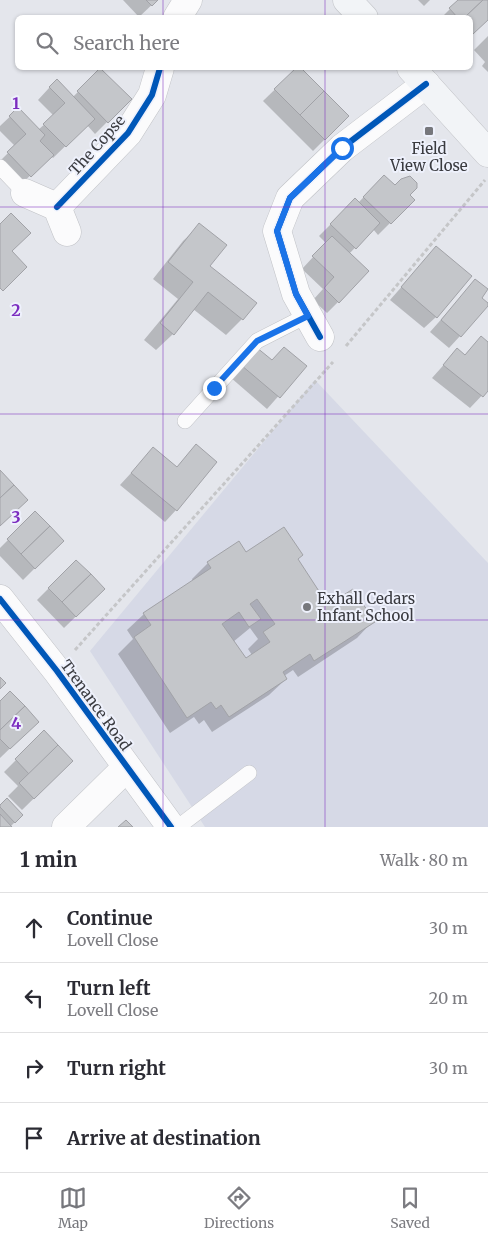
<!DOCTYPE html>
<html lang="en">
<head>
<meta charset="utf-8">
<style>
	body { margin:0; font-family:Merriweather,serif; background:#f2f2f3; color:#2b2b33 }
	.stop { position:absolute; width:15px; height:15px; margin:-11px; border:4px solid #1a73e8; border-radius:50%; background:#fff }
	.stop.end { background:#1a73e8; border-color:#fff; box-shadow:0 1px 5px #0008 }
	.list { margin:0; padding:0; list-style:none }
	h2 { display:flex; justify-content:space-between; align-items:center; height:65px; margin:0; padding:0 20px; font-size:21px }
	h2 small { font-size:16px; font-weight:400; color:#7c7c81 }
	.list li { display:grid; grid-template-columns:32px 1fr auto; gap:15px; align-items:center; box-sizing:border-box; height:70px; padding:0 20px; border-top:1px solid #e1e1e2 }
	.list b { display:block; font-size:19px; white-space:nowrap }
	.list p { margin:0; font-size:16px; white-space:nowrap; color:#7c7c81 }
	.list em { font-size:16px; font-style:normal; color:#7c7c81 }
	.icon { flex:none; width:28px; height:28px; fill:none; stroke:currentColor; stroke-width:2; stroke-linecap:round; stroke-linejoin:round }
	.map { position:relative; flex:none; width:488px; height:827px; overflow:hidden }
	.search { position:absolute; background:#fff; box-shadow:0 1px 4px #0004; left:15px; right:15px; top:15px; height:55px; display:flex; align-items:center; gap:12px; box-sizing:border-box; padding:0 18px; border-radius:8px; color:#7c7c81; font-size:19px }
	.sheet { height:345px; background:#fff }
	nav { display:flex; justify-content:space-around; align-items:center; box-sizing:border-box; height:70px; border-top:1px solid #e1e1e2; background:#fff; font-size:14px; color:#7c7c81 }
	nav a { display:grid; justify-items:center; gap:2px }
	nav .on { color:#76777c }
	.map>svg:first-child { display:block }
</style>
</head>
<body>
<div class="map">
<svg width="488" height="827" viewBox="0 0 488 827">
	<rect width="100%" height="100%" fill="#e4e6ec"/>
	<path fill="#d6d9e6" d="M315,380L488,563V827H205L90,651Z"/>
	<g fill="#0003" fill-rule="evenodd">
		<path d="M123,0H157L139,17Z"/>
		<path d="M418,0H430L424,6Z"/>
		<path d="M459,0H488V19L470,35V18H441Z"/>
		<path d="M488,36V72L482,66L485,62L474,50Z"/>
		<path d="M297,68H299L348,116L313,151L263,101Z"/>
		<path d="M100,69L130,99L95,134L87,125L53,158L51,156L18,187L0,161L15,146L0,131V126L18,109L38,130L54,116L38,100L49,88L57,81L73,97Z"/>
		<path d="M384,176L395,187L413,200L378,235L373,229L349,254L338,302L327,313L313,300L323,289L302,269L326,243L319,236L355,200L358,203Z"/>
		<path d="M200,225L208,266L242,319L226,335L193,309L173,334L156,350L144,340L178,299L153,279L183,241Z"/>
		<path d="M436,248V317L424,328L390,300Z"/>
		<path d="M476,280L487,290L481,298L460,336L449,348L430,332Z"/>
		<path d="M481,338L488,344V389L470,408L432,378L457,350L464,356Z"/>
		<path d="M244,360L271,361L305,366L267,409L230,377Z"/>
		<path d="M196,446L176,510L165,522L120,485L153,449L176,468Z"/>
		<path d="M35,513L62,541L23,580L0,556V548Z"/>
		<path d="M245,554L328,607L373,621L357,638L298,677L293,670L284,676L286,679L269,695L212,732L204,720L199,724L194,717L170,733L118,654L133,639L127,630L144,614L193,582L192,579L208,563ZM250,628L258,639L248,649L252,655L245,660L233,642Z"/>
		<path d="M76,561L104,589L64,628L37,600Z"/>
		<path d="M0,702L26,733L0,758Z"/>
		<path d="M44,732L72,761L22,810L8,796L18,786L4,772Z"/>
		<path d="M0,807L22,815L10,827H0Z"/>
	</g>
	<g fill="#c4c6ca" stroke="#a1a2a7" fill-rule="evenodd">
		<path d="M146,0H158L152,6Z"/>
		<path d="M458,0H483L464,18H458L449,8Z"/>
		<path d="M483,0H488V20L473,34L470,31V18H464Z"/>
		<path d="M100,68L132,99L108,123L77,91Z"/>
		<path d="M296,68H301L324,91L300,115L274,89Z"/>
		<path d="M57,79L95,119L66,147L43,124L65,103L49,87Z"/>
		<path d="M324,91L349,116L325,140L300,115Z"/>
		<path d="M18,107L45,135L40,141L54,155L31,177L7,152L26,134L9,116Z"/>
		<path d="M384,175L395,185L401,179L410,176L417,183V188L410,195L415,200L391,224L363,197Z"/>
		<path d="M355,198L380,223L356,249L330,224Z"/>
		<path d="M11,213L31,233L12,251L27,267L3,291L0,288V224Z"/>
		<path d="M199,223L227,245L210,266L257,303L243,320L208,292L174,335L160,323L193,282L168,262Z"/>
		<path d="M332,236L369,271L339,303L324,288L334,277L312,256Z"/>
		<path d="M436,246L472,276L437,318L401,287Z"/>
		<path d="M475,279L488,289L482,298L488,303V306L461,337L441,320Z"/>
		<path d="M481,336L488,342V391L483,397L443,365L457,348L465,355Z"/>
		<path d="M256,347L272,360L284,347L307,366L280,398L241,365Z"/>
		<path d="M196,444L217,462L177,511L131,473L153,447L177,467Z"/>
		<path d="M0,470L14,485L0,498Z"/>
		<path d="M14,485L28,500L0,526V498Z"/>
		<path d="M35,511L50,526L21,554L7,539Z"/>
		<path d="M50,526L64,541L35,569L21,554Z"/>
		<path d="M284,527L303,555L298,559L328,605L353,589L375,622L314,661L310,654L283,672L287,679L229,717L221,705L216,709L211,702L187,718L134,637L151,625L143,613L211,568L207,562L239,541L246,552ZM257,599L275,624L263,632L270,642L246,658L222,624L239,612L249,627L261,619L250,604Z"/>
		<path d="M76,560L91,574L62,602L48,588Z"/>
		<path d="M91,574L105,589L76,617L62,602Z"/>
		<path d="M0,677L6,683L0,689Z"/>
		<path d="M10,691L25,706L0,730V701Z"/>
		<path d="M25,706L39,722L10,749L0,739V730Z"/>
		<path d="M44,730L58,745L29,774L15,759Z"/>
		<path d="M58,745L73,761L34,799L19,783Z"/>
		<path d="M7,798L23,815L15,823L0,807V805Z"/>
		<path d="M0,814L12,827H0Z"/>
		<path d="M126,820L133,827H118Z"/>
	</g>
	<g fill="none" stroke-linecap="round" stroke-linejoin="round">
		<g stroke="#c0c2c6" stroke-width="16">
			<g id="service">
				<path d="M0,167L25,193"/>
				<path d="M185,421L257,341L308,315"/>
				<path d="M178,827L249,773"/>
			</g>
		</g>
		<g stroke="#c0c2c6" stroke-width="29">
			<g id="minor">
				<path d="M177,18L188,0"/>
				<path d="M25,193L57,207L67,232"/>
				<path d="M57,207L128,133L152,95L160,68"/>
				<path d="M320,337L296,294L277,231L290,198L342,148L426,84"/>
				<path d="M0,599L57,671L171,827"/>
				<path d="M66,827L126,768"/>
			</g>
		</g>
		<g stroke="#c0c2c6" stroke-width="29">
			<g id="secondary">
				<path d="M347,0L364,18"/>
				<path d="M411,68L488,153"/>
			</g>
		</g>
		<g stroke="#c5c6c8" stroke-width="3" stroke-dasharray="4 2.5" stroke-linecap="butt">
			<path d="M346,346L485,180"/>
			<path d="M75,650L333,362"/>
		</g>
		<use href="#service" stroke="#fbfbfc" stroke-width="15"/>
		<use href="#minor" stroke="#fbfbfc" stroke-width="28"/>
		<use href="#secondary" stroke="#f2f4f7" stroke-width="28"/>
		<g stroke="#eef1fc" stroke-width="9">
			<g id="cycleway">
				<path d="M57,207L128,133L152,95L160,68"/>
				<path d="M320,337L296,294L277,231L290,198L342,148L426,84"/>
				<path d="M0,599L57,671L171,827"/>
			</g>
		</g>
		<use href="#cycleway" stroke="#0057b8" stroke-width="6"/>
	</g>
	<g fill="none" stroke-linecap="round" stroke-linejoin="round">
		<path stroke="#1a73e8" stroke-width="6" d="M214,388L257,341L308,316L296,294L277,231L290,198L342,148"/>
	</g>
	<path fill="none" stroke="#7b2cbf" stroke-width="1" stroke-opacity="0.55" d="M163,0V18M325,0V18M163,68V827M325,68V827M0,207H488M0,414H488M0,620H488"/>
	<g fill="#76777c" stroke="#eef1fc" stroke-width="2">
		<rect x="424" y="126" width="10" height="10" rx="2.5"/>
		<circle cx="307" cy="607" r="5"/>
	</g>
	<g text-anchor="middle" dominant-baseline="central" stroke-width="4" stroke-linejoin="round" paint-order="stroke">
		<g font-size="15" fill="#3a3b40" stroke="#eef1fc">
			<text transform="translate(97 145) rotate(-48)">The Copse</text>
			<text transform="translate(96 705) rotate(54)">Trenance Road</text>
		</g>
		<g font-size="15" fill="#3a3b40" stroke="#eef1fc">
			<text x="429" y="148">Field<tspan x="429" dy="17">View Close</tspan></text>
			<text x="317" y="598" text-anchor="start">Exhall Cedars<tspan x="317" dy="17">Infant School</tspan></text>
		</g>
	</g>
	<g font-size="16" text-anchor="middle" font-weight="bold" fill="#7b2cbf" stroke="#eef1fc" stroke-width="4" stroke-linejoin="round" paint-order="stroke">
		<text x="16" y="109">1</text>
		<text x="16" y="316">2</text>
		<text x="16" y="523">3</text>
		<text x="16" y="729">4</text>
	</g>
</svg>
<div class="stop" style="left:342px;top:148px"></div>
<div class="stop end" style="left:214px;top:388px"></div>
<div class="search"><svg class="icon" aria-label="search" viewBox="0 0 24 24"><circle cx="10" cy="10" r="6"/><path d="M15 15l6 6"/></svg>Search here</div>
</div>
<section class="sheet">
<h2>1 min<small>Walk · 80 m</small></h2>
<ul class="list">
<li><svg class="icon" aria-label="ahead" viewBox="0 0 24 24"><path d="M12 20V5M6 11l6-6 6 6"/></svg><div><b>Continue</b><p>Lovell Close</p></div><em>30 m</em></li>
<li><svg class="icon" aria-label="left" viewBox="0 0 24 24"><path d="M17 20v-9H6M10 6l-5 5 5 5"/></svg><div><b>Turn left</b><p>Lovell Close</p></div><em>20 m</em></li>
<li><svg class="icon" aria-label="right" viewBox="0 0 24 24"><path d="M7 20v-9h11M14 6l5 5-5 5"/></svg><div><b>Turn right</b></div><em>30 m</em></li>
<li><svg class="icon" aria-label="arrive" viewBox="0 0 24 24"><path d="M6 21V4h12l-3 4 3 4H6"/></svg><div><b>Arrive at destination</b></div></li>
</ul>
</section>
<nav>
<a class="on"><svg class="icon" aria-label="map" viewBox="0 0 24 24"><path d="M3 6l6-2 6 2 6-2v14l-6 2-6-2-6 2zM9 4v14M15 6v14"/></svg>Map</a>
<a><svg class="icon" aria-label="directions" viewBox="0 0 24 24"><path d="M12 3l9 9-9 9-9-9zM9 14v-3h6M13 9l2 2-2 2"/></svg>Directions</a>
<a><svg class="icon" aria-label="saved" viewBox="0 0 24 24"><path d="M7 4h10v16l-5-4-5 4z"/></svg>Saved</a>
</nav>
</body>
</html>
